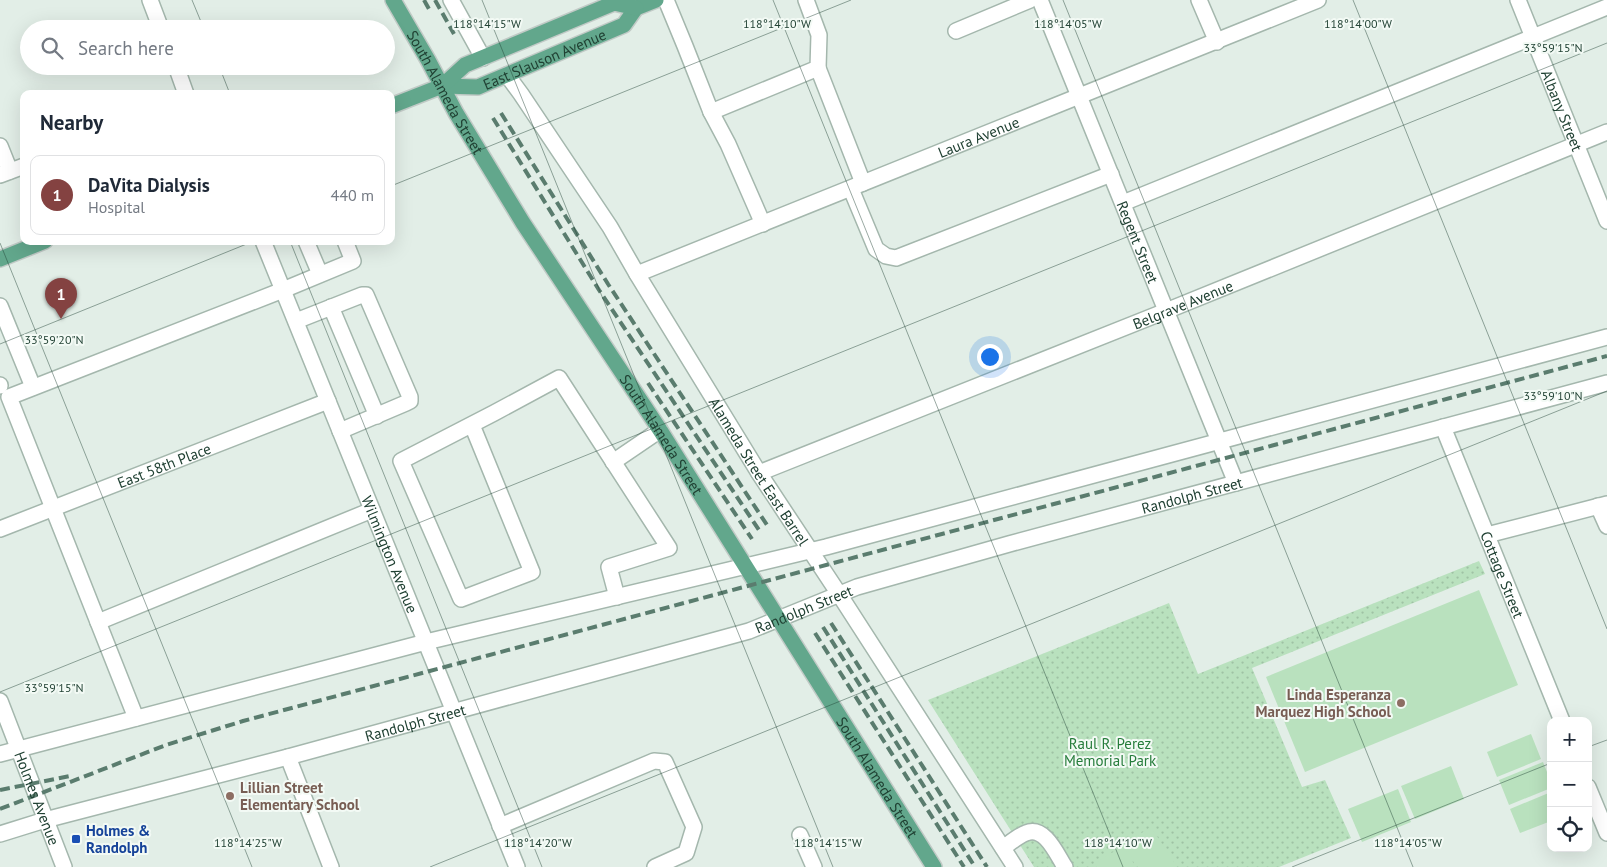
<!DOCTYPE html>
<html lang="en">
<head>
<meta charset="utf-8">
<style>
	body { margin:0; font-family:"PT Sans",sans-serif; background:#f6f6f7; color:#1f2937 }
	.controls { position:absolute; right:15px; bottom:15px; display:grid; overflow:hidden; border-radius:10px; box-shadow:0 5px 20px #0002 }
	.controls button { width:45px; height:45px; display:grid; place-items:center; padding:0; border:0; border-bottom:1px solid #e0e1e3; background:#fff; color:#1f2937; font:25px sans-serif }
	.you { position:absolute; left:989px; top:356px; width:18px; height:18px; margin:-12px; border:4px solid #fff; border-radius:50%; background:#1a73e8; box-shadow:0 0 0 8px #1a73e833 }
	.badge { display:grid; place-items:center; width:32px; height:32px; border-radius:50%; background:#844241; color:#fff; font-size:16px; font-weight:700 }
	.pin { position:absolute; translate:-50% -41px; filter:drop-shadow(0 1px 2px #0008) }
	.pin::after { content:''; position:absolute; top:26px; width:18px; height:15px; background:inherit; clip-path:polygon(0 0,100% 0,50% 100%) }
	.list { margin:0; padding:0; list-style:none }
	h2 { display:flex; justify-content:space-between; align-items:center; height:65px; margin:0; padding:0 20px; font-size:21px }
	h2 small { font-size:16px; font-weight:400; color:#747a83 }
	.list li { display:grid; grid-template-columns:32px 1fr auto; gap:15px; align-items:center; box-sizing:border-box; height:80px; margin:0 10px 10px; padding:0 10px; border:1px solid #e0e1e3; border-radius:10px }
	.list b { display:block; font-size:19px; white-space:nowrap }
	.list p { margin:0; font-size:16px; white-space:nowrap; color:#747a83 }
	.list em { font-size:16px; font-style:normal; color:#747a83 }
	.icon { flex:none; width:28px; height:28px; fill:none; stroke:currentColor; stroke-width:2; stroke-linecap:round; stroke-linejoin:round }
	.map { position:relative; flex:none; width:1607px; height:867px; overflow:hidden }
	.search { position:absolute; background:#fff; box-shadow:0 5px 20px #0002; left:20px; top:20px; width:375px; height:55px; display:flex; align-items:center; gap:12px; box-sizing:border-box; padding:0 18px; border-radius:28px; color:#747a83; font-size:19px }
	.panel { position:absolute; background:#fff; box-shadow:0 5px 20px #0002; left:20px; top:90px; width:375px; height:155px; border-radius:10px }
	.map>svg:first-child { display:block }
</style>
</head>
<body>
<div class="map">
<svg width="1607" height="867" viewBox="0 0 1607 867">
	<defs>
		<pattern id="grass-dots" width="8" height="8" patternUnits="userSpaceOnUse" patternTransform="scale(1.25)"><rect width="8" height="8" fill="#b9e1be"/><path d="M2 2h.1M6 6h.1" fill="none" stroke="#9fc2a4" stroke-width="1.8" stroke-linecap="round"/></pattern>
	</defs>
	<rect width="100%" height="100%" fill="#e2eee7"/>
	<path fill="url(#grass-dots)" d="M1479,561L1485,574L1252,668L1302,787L1325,780L1351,838L1279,867H1034L928,700L1169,603L1198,674Z"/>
	<g fill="#b9e1be">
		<path d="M1479,590L1518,685L1305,772L1266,677Z"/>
		<path d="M1531,734L1541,759L1497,777L1487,752Z"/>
		<path d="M1543,762L1551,782V788L1509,805L1499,780Z"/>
		<path d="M1451,766L1464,799L1415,819L1401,786Z"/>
		<path d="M1398,789L1411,822L1362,842L1348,809Z"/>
		<path d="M1551,792V821L1520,833L1510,809Z"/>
		<path d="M1151,827L1177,867H1138L1124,844Z"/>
		<path d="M1123,846L1136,867H1097L1095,863Z"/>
	</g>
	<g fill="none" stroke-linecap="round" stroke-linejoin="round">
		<g stroke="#a4b7ad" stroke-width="18">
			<g id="minor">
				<path d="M150,0L161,29"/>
				<path d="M451,0L483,58"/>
				<path d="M666,0L685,46L711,112L728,144L763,224"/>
				<path id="s1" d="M1040,0L1236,483"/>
				<path d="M1199,0L1217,42"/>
				<path id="s2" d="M1518,0L1607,221"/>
				<path d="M956,31L1030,0"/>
				<path d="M176,66L186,94"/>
				<path d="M818,68L863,183"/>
				<path id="s3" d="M507,75L521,94L610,227L637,274L759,473L839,594L1015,867"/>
				<path d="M711,112L818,68L819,35L806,0"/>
				<path d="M0,146L10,171"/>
				<path d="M0,175L24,166"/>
				<path d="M851,189L876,249L886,256L896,258L1111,174"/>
				<path d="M1123,203L1607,7"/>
				<path id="s4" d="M263,241L517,867"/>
				<path d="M306,241L320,274"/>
				<path id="s5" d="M637,274L1318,0"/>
				<path d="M0,306L33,387"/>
				<path d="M331,307L377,416"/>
				<path d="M296,321L362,295H366L410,397V401L406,403L340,431"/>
				<path d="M0,385V386"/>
				<path d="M472,425L532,572L461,599L401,461L494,413L559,378L669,548L609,567L617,597"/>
				<path id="s6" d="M1443,427L1562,721"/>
				<path d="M613,462L660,430"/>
				<path id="s7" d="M759,473L1166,311L1607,132"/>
				<path d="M1598,506L1607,526"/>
				<path id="s8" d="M0,529L328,401"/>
				<path d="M1487,535L1607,504"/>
				<path d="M98,622L372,510"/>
				<path id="s9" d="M0,701L64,867"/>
				<path d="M136,718L9,397L283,290L353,261L345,241"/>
				<path d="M0,754L426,642L826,547L1607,337"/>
				<path d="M288,757L331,867"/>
				<path d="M1588,787L1607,833"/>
				<path d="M500,826L654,761L665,762L694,827L686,853L655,867"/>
				<path id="s10" d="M0,834L45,820L288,757L749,631L857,587L1009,544L1607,383"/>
				<path d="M800,835L814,867"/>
				<path d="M1003,848C1010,843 1018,836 1026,833C1045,825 1057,855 1065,867"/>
			</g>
		</g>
		<g stroke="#c1cac6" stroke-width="18">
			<g id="major">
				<path id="s11" d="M393,0L428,60L456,113L523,223L660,430L934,867"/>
				<path id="s12" d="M442,86L478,87L624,25L636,8L656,0"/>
				<path d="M391,106L442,86L465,65L614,3L636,8"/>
				<path d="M0,259L45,241"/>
			</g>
		</g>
		<use href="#minor" stroke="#fff" stroke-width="15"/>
		<use href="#major" stroke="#62a78c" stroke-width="15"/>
		<g stroke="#5a7c6e" stroke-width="4" stroke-dasharray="10 5" stroke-linecap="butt">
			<path d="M424,0L429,9"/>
			<path d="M435,0L454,34"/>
			<path d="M501,113L608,284L769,528"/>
			<path d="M493,118L599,290L761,533"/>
			<path d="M648,383L752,539"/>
			<path d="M831,623L987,867"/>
			<path d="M823,627L975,867"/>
			<path d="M815,633L964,867"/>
			<path d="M0,790L70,776"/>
			<path d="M0,809L166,745L243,721L1607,356"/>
		</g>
	</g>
	<path fill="none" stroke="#204133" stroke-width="1" stroke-opacity="0.45" d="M192,0L204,29M482,0L833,867M773,0L1123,867M1063,0L1413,867M1353,0L1607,629M219,66L230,94M391,186L851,0M290,241L542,867M0,243L252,867M0,344L254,241M0,692L1607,43M1588,747L1607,740M430,867L1607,391M1292,867L1551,763"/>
	<g fill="#8d6e63" stroke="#f3faf5" stroke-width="2">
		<circle cx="1401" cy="703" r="5"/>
		<circle cx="230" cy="796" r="5"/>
	</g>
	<rect fill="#1a4fb4" stroke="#f3faf5" stroke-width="2" x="71" y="834" width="10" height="10" rx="2.5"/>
	<g text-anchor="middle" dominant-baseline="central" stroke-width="4" stroke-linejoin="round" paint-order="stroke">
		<g font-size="15" fill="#204133" stroke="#f3faf5">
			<text stroke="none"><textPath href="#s12" startOffset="108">East Slauson Avenue</textPath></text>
			<text stroke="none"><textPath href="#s11" startOffset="106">South Alameda Street</textPath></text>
			<text stroke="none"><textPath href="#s2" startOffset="119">Albany Street</textPath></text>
			<text stroke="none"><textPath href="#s5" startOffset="368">Laura Avenue</textPath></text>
			<text stroke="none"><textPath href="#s1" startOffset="261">Regent Street</textPath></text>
			<text stroke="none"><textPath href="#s7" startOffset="456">Belgrave Avenue</textPath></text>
			<text stroke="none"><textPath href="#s11" startOffset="511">South Alameda Street</textPath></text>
			<text stroke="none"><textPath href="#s8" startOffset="176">East 58th Place</textPath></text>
			<text stroke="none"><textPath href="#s3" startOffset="470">Alameda Street East Barrel</textPath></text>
			<text stroke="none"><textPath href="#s10" startOffset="1240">Randolph Street</textPath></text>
			<text stroke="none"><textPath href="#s4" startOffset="338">Wilmington Avenue</textPath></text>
			<text stroke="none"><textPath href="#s6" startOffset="159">Cottage Street</textPath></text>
			<text stroke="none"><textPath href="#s10" startOffset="835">Randolph Street</textPath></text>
			<text stroke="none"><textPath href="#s10" startOffset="430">Randolph Street</textPath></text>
			<text stroke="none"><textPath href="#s11" startOffset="916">South Alameda Street</textPath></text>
			<text stroke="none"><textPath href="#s9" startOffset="104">Holmes Avenue</textPath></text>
		</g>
		<g font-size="15" font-weight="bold" fill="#785e54" stroke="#f3faf5" text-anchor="end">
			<text x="1391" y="694">Linda Esperanza<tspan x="1391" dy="17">Marquez High School</tspan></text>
			<text x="240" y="787" text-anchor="start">Lillian Street<tspan x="240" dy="17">Elementary School</tspan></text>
		</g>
		<g font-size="15" fill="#267c3b" stroke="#f3faf5">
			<text x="1110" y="743">Raul R. Perez<tspan x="1110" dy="17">Memorial Park</tspan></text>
		</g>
		<g font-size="15" font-weight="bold" fill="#164399" stroke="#f3faf5" text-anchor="start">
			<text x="86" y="830">Holmes &amp;<tspan x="86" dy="17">Randolph</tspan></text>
		</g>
	</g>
	<g font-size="12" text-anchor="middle" fill="#204133" stroke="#f3faf5" stroke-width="4" stroke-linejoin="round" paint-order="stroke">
		<text x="487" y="28">118°14'15"W</text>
		<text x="777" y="28">118°14'10"W</text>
		<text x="1068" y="28">118°14'05"W</text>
		<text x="1358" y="28">118°14'00"W</text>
		<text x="1553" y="52">33°59'15"N</text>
		<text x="54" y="344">33°59'20"N</text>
		<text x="1553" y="400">33°59'10"N</text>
		<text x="54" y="692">33°59'15"N</text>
		<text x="248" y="847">118°14'25"W</text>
		<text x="538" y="847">118°14'20"W</text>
		<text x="828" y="847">118°14'15"W</text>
		<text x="1118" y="847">118°14'10"W</text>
		<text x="1408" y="847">118°14'05"W</text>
	</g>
</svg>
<div class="controls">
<button>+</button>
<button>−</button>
<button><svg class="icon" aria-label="locate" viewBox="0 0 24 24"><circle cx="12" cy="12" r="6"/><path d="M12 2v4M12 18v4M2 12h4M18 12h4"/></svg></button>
</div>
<div class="you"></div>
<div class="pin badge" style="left:61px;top:319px">1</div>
<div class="search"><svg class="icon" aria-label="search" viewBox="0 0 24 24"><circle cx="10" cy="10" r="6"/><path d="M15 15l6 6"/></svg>Search here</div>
<section class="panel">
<h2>Nearby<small></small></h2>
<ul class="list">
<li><span class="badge">1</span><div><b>DaVita Dialysis</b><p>Hospital</p></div><em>440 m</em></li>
</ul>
</section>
</div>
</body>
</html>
